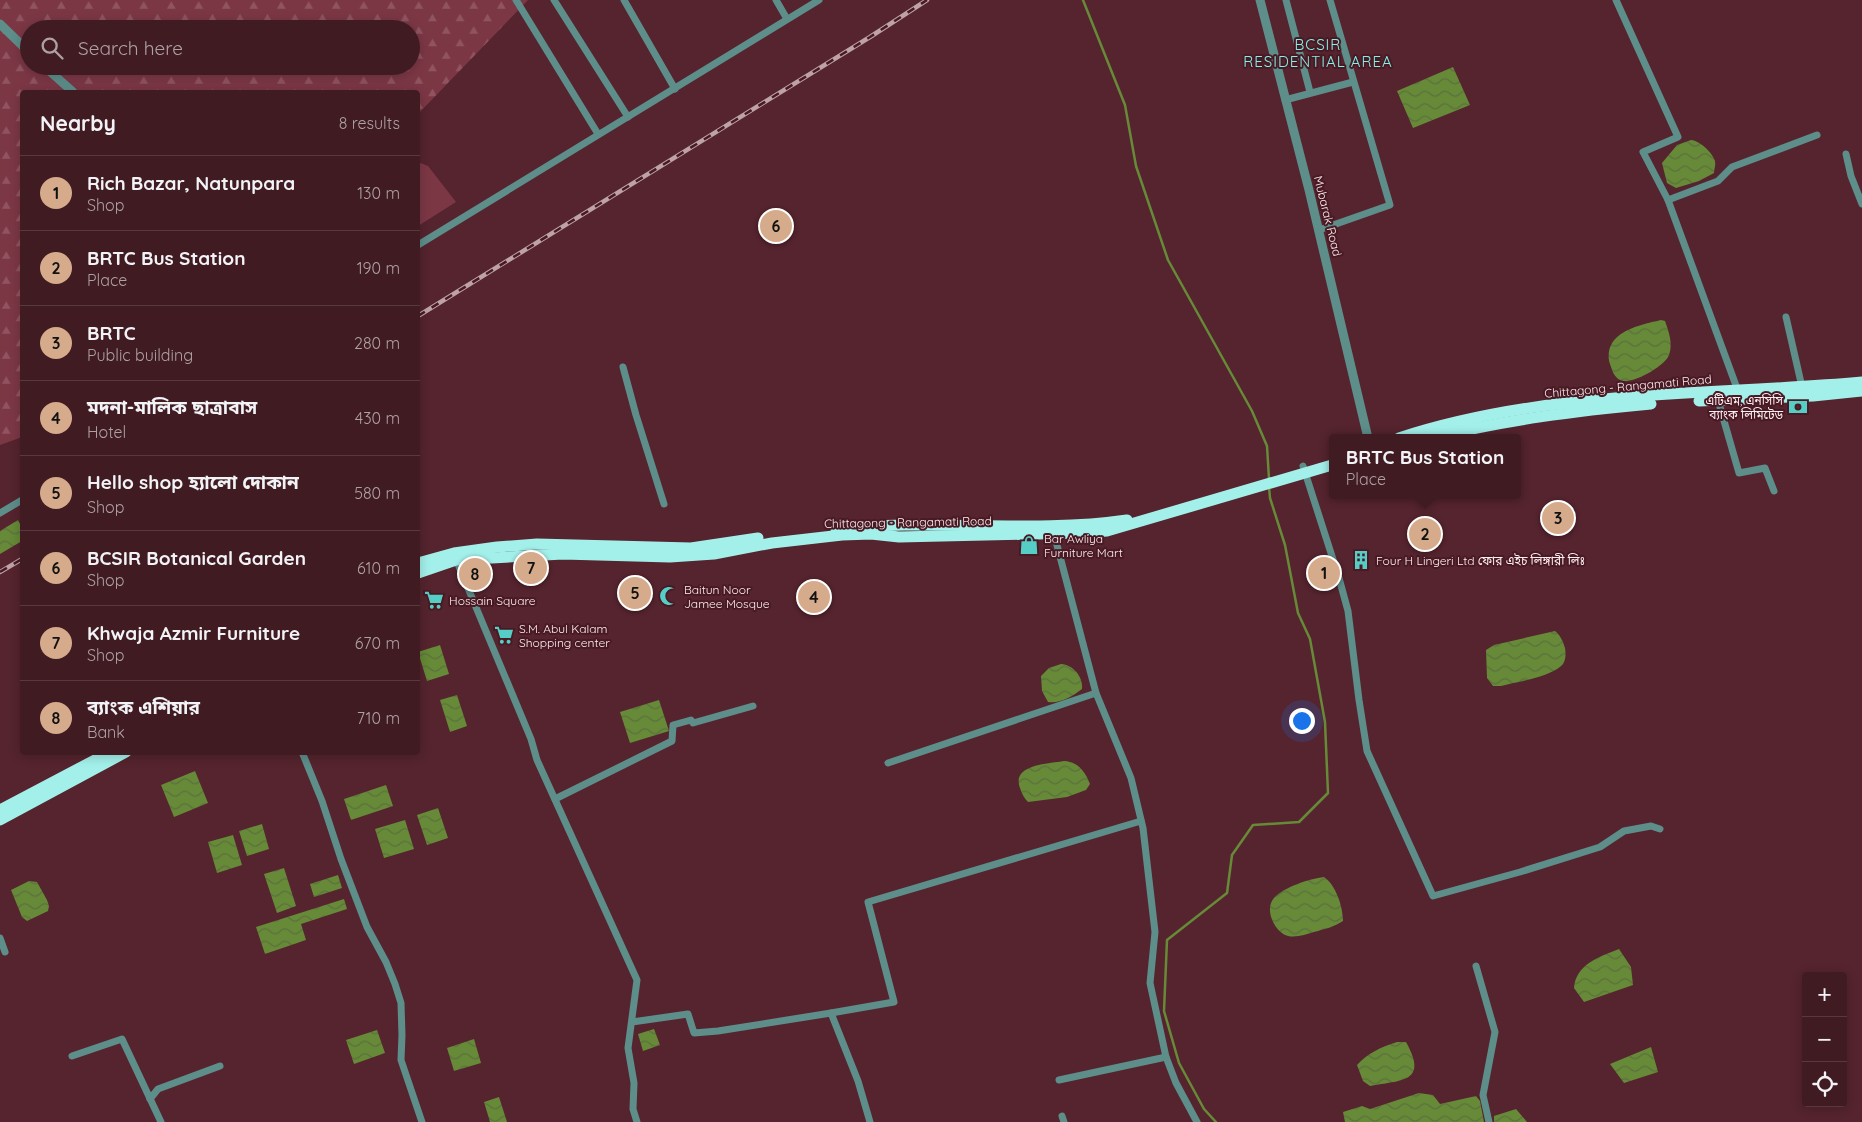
<!DOCTYPE html>
<html lang="en">
<head>
<meta charset="utf-8">
<style>
	body { margin:0; font-family:Quicksand,"Noto Sans Bengali",sans-serif; background:#47242a; color:#f1f3f6 }
	.controls { position:absolute; right:15px; bottom:15px; display:grid; overflow:hidden; border-radius:5px; box-shadow:0 2px 12px #0003 }
	.controls button { width:45px; height:45px; display:grid; place-items:center; padding:0; border:0; border-bottom:1px solid #593940; background:#401b22; color:#f1f3f6; font:25px sans-serif }
	.you { position:absolute; left:1301px; top:720px; width:18px; height:18px; margin:-12px; border:4px solid #fff; border-radius:50%; background:#1a73e8; box-shadow:0 0 0 8px #1a73e833 }
	.badge { display:grid; place-items:center; width:32px; height:32px; border-radius:50%; background:#d6ab8b; color:#111; font-size:16px; font-weight:700 }
	.pin { position:absolute; translate:-50% -50%; border:2px solid #fff; box-shadow:0 1px 5px #0006 }
	.popup { position:absolute; left:1329px; top:434px; width:192px; height:65px; box-sizing:border-box; display:grid; place-content:center; border-radius:5px; background:#401b22; filter:drop-shadow(0 1px 4px #0005); font-size:16px; white-space:nowrap; color:#aea1a5 }
	.popup b { font-size:19px; color:#f1f3f6 }
	.popup::after { content:''; position:absolute; left:50%; top:100%; margin-left:-10px; border:10px solid transparent; border-top-color:#401b22 }
	.list { margin:0; padding:0; list-style:none }
	h2 { display:flex; justify-content:space-between; align-items:center; height:65px; margin:0; padding:0 20px; font-size:21px }
	h2 small { font-size:16px; font-weight:400; color:#aea1a5 }
	.list li { display:grid; grid-template-columns:32px 1fr auto; gap:15px; align-items:center; box-sizing:border-box; height:75px; padding:0 20px; border-top:1px solid #593940 }
	.list b { display:block; font-size:19px; white-space:nowrap }
	.list p { margin:0; font-size:16px; white-space:nowrap; color:#aea1a5 }
	.list em { font-size:16px; font-style:normal; color:#aea1a5 }
	.icon { flex:none; width:28px; height:28px; fill:none; stroke:currentColor; stroke-width:2; stroke-linecap:round; stroke-linejoin:round }
	.map { position:relative; flex:none; width:1862px; height:1122px; overflow:hidden }
	.search { position:absolute; background:#401b22; box-shadow:0 2px 12px #0003; left:20px; top:20px; width:400px; height:55px; display:flex; align-items:center; gap:12px; box-sizing:border-box; padding:0 18px; border-radius:28px; color:#aea1a5; font-size:19px }
	.panel { position:absolute; background:#401b22; box-shadow:0 2px 12px #0003; left:20px; top:90px; width:400px; height:665px; border-radius:5px }
	.map>svg:first-child { display:block }
</style>
</head>
<body>
<div class="map">
<svg width="1862" height="1122" viewBox="0 0 1862 1122">
	<defs>
		<pattern id="forest-firs" width="22" height="20" patternUnits="userSpaceOnUse" patternTransform="scale(1.25)"><rect width="22" height="20" fill="#7c3745"/><path d="M5 1l3.5 6h-7zM16 11l3.5 6h-7z" fill="#905460"/></pattern>
		<pattern id="water-waves" width="16" height="10" patternUnits="userSpaceOnUse" patternTransform="scale(1.25)"><rect width="16" height="10" fill="#668a37"/><path d="M0 5q4-4 8 0t8 0" fill="none" stroke="#5c703e"/></pattern>
	</defs>
	<rect width="100%" height="100%" fill="#55242e"/>
	<path fill="url(#forest-firs)" fill-rule="evenodd" d="M0,0H528L418,114V92H22V437L0,445ZM29,29H411V66H29Z"/>
	<path fill="#7c3745" d="M418,162L428,166L456,202L418,226Z"/>
	<g fill="url(#water-waves)">
		<path d="M1453,67L1470,105L1413,128L1397,91Z"/>
		<path d="M1691,140C1700,141 1712,152 1715,161C1716,165 1714,169 1714,173L1699,181L1676,188L1667,183L1662,163L1677,145Z"/>
		<path d="M1661,320L1665,321C1669,332 1673,344 1669,355C1665,366 1631,386 1620,380C1614,377 1612,370 1610,364C1602,333 1638,325 1661,320Z"/>
		<path d="M18,520L22,528V541L0,554V531Z"/>
		<path d="M1555,631C1560,635 1563,641 1565,648C1566,654 1566,662 1561,666C1549,677 1517,682 1501,686H1493L1487,678L1486,650L1494,645Z"/>
		<path d="M440,645L449,674L427,681L418,652Z"/>
		<path d="M1061,664C1073,665 1083,676 1082,689C1073,696 1060,704 1048,702L1042,691L1041,676L1049,668Z"/>
		<path d="M457,695L467,726L450,732L440,700Z"/>
		<path d="M659,700L669,731L630,743L620,712Z"/>
		<path d="M1064,761C1078,762 1085,771 1090,784L1086,790L1067,797L1028,802C1024,798 1022,794 1020,788C1011,764 1049,764 1064,761Z"/>
		<path d="M195,771L208,803L174,817L161,785Z"/>
		<path d="M386,785L393,806L351,820L344,799Z"/>
		<path d="M438,808L448,838L427,845L417,815Z"/>
		<path d="M405,820L414,849L384,858L375,829Z"/>
		<path d="M262,824L269,849L247,856L239,831Z"/>
		<path d="M233,835L242,865L217,873L208,842Z"/>
		<path d="M284,868L296,906L277,913L264,874Z"/>
		<path d="M338,875L342,888L314,897L310,884Z"/>
		<path d="M1324,877C1336,885 1343,907 1343,921C1334,927 1325,929 1314,932C1306,934 1297,938 1288,936C1274,932 1264,909 1274,898C1284,887 1309,879 1324,877Z"/>
		<path d="M29,881L37,882L47,900L49,906L48,911L27,921L22,917L11,890Z"/>
		<path d="M344,899L347,909L301,924L306,940L265,954L256,927Z"/>
		<path d="M1619,949L1631,967L1633,985L1584,1002L1574,988C1576,964 1599,957 1619,949Z"/>
		<path d="M654,1029L660,1045L643,1051L638,1034Z"/>
		<path d="M377,1030L385,1053L354,1064L346,1040Z"/>
		<path d="M474,1039L481,1063L454,1071L447,1048Z"/>
		<path d="M1397,1042H1406C1429,1083 1401,1080 1370,1086L1363,1081L1357,1065C1368,1053 1381,1047 1397,1042Z"/>
		<path d="M1651,1047L1658,1072L1624,1083L1610,1064Z"/>
		<path d="M1419,1093L1433,1095L1440,1104L1476,1096L1480,1101L1484,1122H1345L1343,1112L1362,1106L1370,1109Z"/>
		<path d="M499,1097L507,1122H490L484,1102Z"/>
		<path d="M1516,1109L1527,1122H1494V1116Z"/>
	</g>
	<g fill="none" stroke-linecap="round" stroke-linejoin="round">
		<g stroke="#668a37" stroke-width="2.5">
			<path d="M1083,0L1125,105L1136,166L1168,260L1252,411L1267,446L1269,479"/>
			<path d="M1216,1122L1204,1109L1179,1063L1164,1011L1167,940L1227,893L1232,855L1253,825L1299,822L1328,793L1325,722L1310,639L1298,613L1285,545L1270,498L1269,487"/>
		</g>
		<g stroke="#5d8e8a" stroke-width="7">
			<path d="M516,0L598,134"/>
			<path d="M554,0L628,117"/>
			<path d="M624,0L675,89"/>
			<path d="M776,0L787,19"/>
			<path d="M1286,0L1310,92"/>
			<path d="M1616,0L1678,137L1643,152L1668,200L1738,391"/>
			<path d="M1285,100L1353,82"/>
			<path d="M1846,154L1851,176L1862,204"/>
			<path d="M1668,200L1718,181L1732,167L1817,135"/>
			<path d="M1319,230L1390,205L1330,0"/>
			<path d="M418,245L819,0"/>
			<path d="M1786,317L1802,387"/>
			<path d="M623,367L636,415L664,504"/>
			<path d="M1718,400L1739,473L1765,468L1774,491"/>
			<path d="M1303,466L1339,578L1348,611L1359,700L1367,751L1433,896L1520,872L1600,847L1624,831L1651,826L1660,829"/>
			<path d="M0,513L22,500"/>
			<path d="M1053,530L1096,693L1131,778L1143,828L1155,932L1150,983L1166,1057L1059,1080"/>
			<path d="M455,557L531,739L537,760L637,980L628,1048L634,1083L633,1109L637,1122"/>
			<path d="M302,752L322,801L341,859L367,927L386,962L395,984L401,1003L402,1035L401,1060L422,1122"/>
			<path d="M888,763L1096,693"/>
			<path d="M555,799L672,741L673,725L691,720L693,723L753,706"/>
			<path d="M0,938L5,952"/>
			<path d="M1476,966L1495,1032L1483,1095L1489,1122"/>
			<path d="M831,1013L894,1002L868,902L1141,821"/>
			<path d="M632,1022L688,1014L694,1033L718,1031L831,1013L858,1081L870,1122"/>
			<path d="M72,1056L122,1039L161,1122"/>
			<path d="M1166,1057L1176,1083L1197,1122"/>
			<path d="M150,1099L158,1089L220,1066"/>
			<path d="M1062,1116L1064,1122"/>
		</g>
		<g stroke="#5d8e8a" stroke-width="9">
			<path d="M1260,0L1309,190L1368,438"/>
			<path d="M0,24L29,52"/>
			<path d="M44,66L73,92"/>
		</g>
		<g stroke="#a3f0ea" stroke-width="11">
			<path d="M1699,401L1813,396L1862,391"/>
			<path d="M1399,438C1548,389 1708,396 1862,382"/>
			<path d="M1432,438C1505,420 1575,411 1651,404"/>
			<path d="M836,529C932,518 1031,534 1127,520"/>
			<path d="M418,563L454,553L497,547L537,544L691,548L758,538"/>
			<path d="M418,573L456,560L563,554L670,557L714,554L772,543L842,535L871,534L899,537L1079,533L1107,531L1332,465"/>
			<path d="M0,810L110,752"/>
			<path d="M0,820L126,752"/>
		</g>
		<g stroke="#bda2a7" stroke-width="4.5">
			<g id="rail">
				<path d="M418,316L870,37L927,0"/>
				<path d="M0,572L22,559"/>
			</g>
		</g>
		<use href="#rail" stroke="#491924" stroke-width="2.5" stroke-dasharray="8" stroke-linecap="butt"/>
	</g>
	<defs>
		<g id="bank-bare" transform="scale(1.5)"><path d="M-6-4H6V4H-6ZM0-2.3a2.3 2.3 0 1 0 0 4.6a2.3 2.3 0 1 0 0-4.6Z" fill="#55cec6" stroke="#491924" stroke-width="2.5" paint-order="stroke"/></g>
		<g id="shop-bare" transform="scale(1.5)"><path d="M-5-2.5h2.3a2.7 3.5 0 0 1 5.4 0H5L5.5 6h-11ZM-1.5-2.5h3a1.5 2.3 0 0 0-3 0Z" fill="#55cec6" stroke="#491924" stroke-width="2.5" paint-order="stroke"/></g>
		<g id="building-bare" transform="scale(1.5)"><path d="M-4-6H4V6H1V3H-1V6H-4ZM-2.5-4.3h1.7v1.8h-1.7ZM.8-4.3h1.7v1.8H.8ZM-2.5-1h1.7V.8h-1.7ZM.8-1h1.7V.8H.8Z" fill="#55cec6" stroke="#491924" stroke-width="2.5" paint-order="stroke"/></g>
		<g id="mosque-bare" transform="scale(1.5)"><path d="M3.5-4.9A6 6 0 1 0 3.5 4.9A5 5 0 1 1 3.5-4.9Z" fill="#55cec6" stroke="#491924" stroke-width="2.5" paint-order="stroke"/></g>
		<g id="supermarket-bare" transform="scale(1.5)"><path d="M-6-5.5h2.5l.6 2H6L4.5 2H-2.5L-4.4-4H-6ZM-1.5 3.2a1.3 1.3 0 1 0 .1 0ZM3 3.2a1.3 1.3 0 1 0 .1 0Z" fill="#55cec6" stroke="#491924" stroke-width="2.5" paint-order="stroke"/></g>
	</defs>
	<g fill-rule="evenodd">
		<use href="#bank-bare" x="1798" y="407"/>
		<use href="#shop-bare" x="1029" y="545"/>
		<use href="#building-bare" x="1361" y="560"/>
		<use href="#mosque-bare" x="669" y="596"/>
		<use href="#supermarket-bare" x="434" y="600"/>
		<use href="#supermarket-bare" x="504" y="635"/>
	</g>
	<g text-anchor="middle" dominant-baseline="central" stroke-width="4" stroke-linejoin="round" paint-order="stroke">
		<g font-size="12" fill="#fdeff1" stroke="#491924">
			<text transform="translate(1328 216) rotate(76)">Mubarak Road</text>
			<text transform="translate(1628 386) rotate(-5)">Chittagong - Rangamati Road</text>
			<text transform="translate(908 522) rotate(-1)">Chittagong - Rangamati Road</text>
		</g>
		<g font-size="12" fill="#fdeff1" stroke="#491924" text-anchor="start">
			<text x="1783" y="400" text-anchor="end">এটিএম, এনসিসি<tspan x="1783" dy="14">ব্যাংক লিমিটেড</tspan></text>
			<text x="1044" y="538">Bar Awliya<tspan x="1044" dy="14">Furniture Mart</tspan></text>
			<text x="1376" y="560">Four H Lingeri Ltd ফোর এইচ লিঙ্গারী লিঃ</text>
			<text x="684" y="589">Baitun Noor<tspan x="684" dy="14">Jamee Mosque</tspan></text>
			<text x="449" y="600">Hossain Square</text>
			<text x="519" y="628">S.M. Abul Kalam<tspan x="519" dy="14">Shopping center</tspan></text>
		</g>
		<g font-size="15" letter-spacing="1" fill="#85f0e8" stroke="#491924">
			<text x="1318" y="44">BCSIR<tspan x="1318" dy="17">RESIDENTIAL AREA</tspan></text>
		</g>
	</g>
</svg>
<div class="controls">
<button>+</button>
<button>−</button>
<button><svg class="icon" aria-label="locate" viewBox="0 0 24 24"><circle cx="12" cy="12" r="6"/><path d="M12 2v4M12 18v4M2 12h4M18 12h4"/></svg></button>
</div>
<div class="you"></div>
<div class="pin badge" style="left:1324px;top:573px">1</div>
<div class="pin badge" style="left:1425px;top:534px">2</div>
<div class="popup"><b>BRTC Bus Station</b>Place</div>
<div class="pin badge" style="left:1558px;top:518px">3</div>
<div class="pin badge" style="left:814px;top:597px">4</div>
<div class="pin badge" style="left:635px;top:593px">5</div>
<div class="pin badge" style="left:776px;top:226px">6</div>
<div class="pin badge" style="left:531px;top:568px">7</div>
<div class="pin badge" style="left:475px;top:574px">8</div>
<div class="search"><svg class="icon" aria-label="search" viewBox="0 0 24 24"><circle cx="10" cy="10" r="6"/><path d="M15 15l6 6"/></svg>Search here</div>
<section class="panel">
<h2>Nearby<small>8 results</small></h2>
<ul class="list">
<li><span class="badge">1</span><div><b>Rich Bazar, Natunpara</b><p>Shop</p></div><em>130 m</em></li>
<li><span class="badge">2</span><div><b>BRTC Bus Station</b><p>Place</p></div><em>190 m</em></li>
<li><span class="badge">3</span><div><b>BRTC</b><p>Public building</p></div><em>280 m</em></li>
<li><span class="badge">4</span><div><b>মদনা-মালিক ছাত্রাবাস</b><p>Hotel</p></div><em>430 m</em></li>
<li><span class="badge">5</span><div><b>Hello shop হ্যালো দোকান</b><p>Shop</p></div><em>580 m</em></li>
<li><span class="badge">6</span><div><b>BCSIR Botanical Garden</b><p>Shop</p></div><em>610 m</em></li>
<li><span class="badge">7</span><div><b>Khwaja Azmir Furniture</b><p>Shop</p></div><em>670 m</em></li>
<li><span class="badge">8</span><div><b>ব্যাংক এশিয়ার</b><p>Bank</p></div><em>710 m</em></li>
</ul>
</section>
</div>
</body>
</html>
